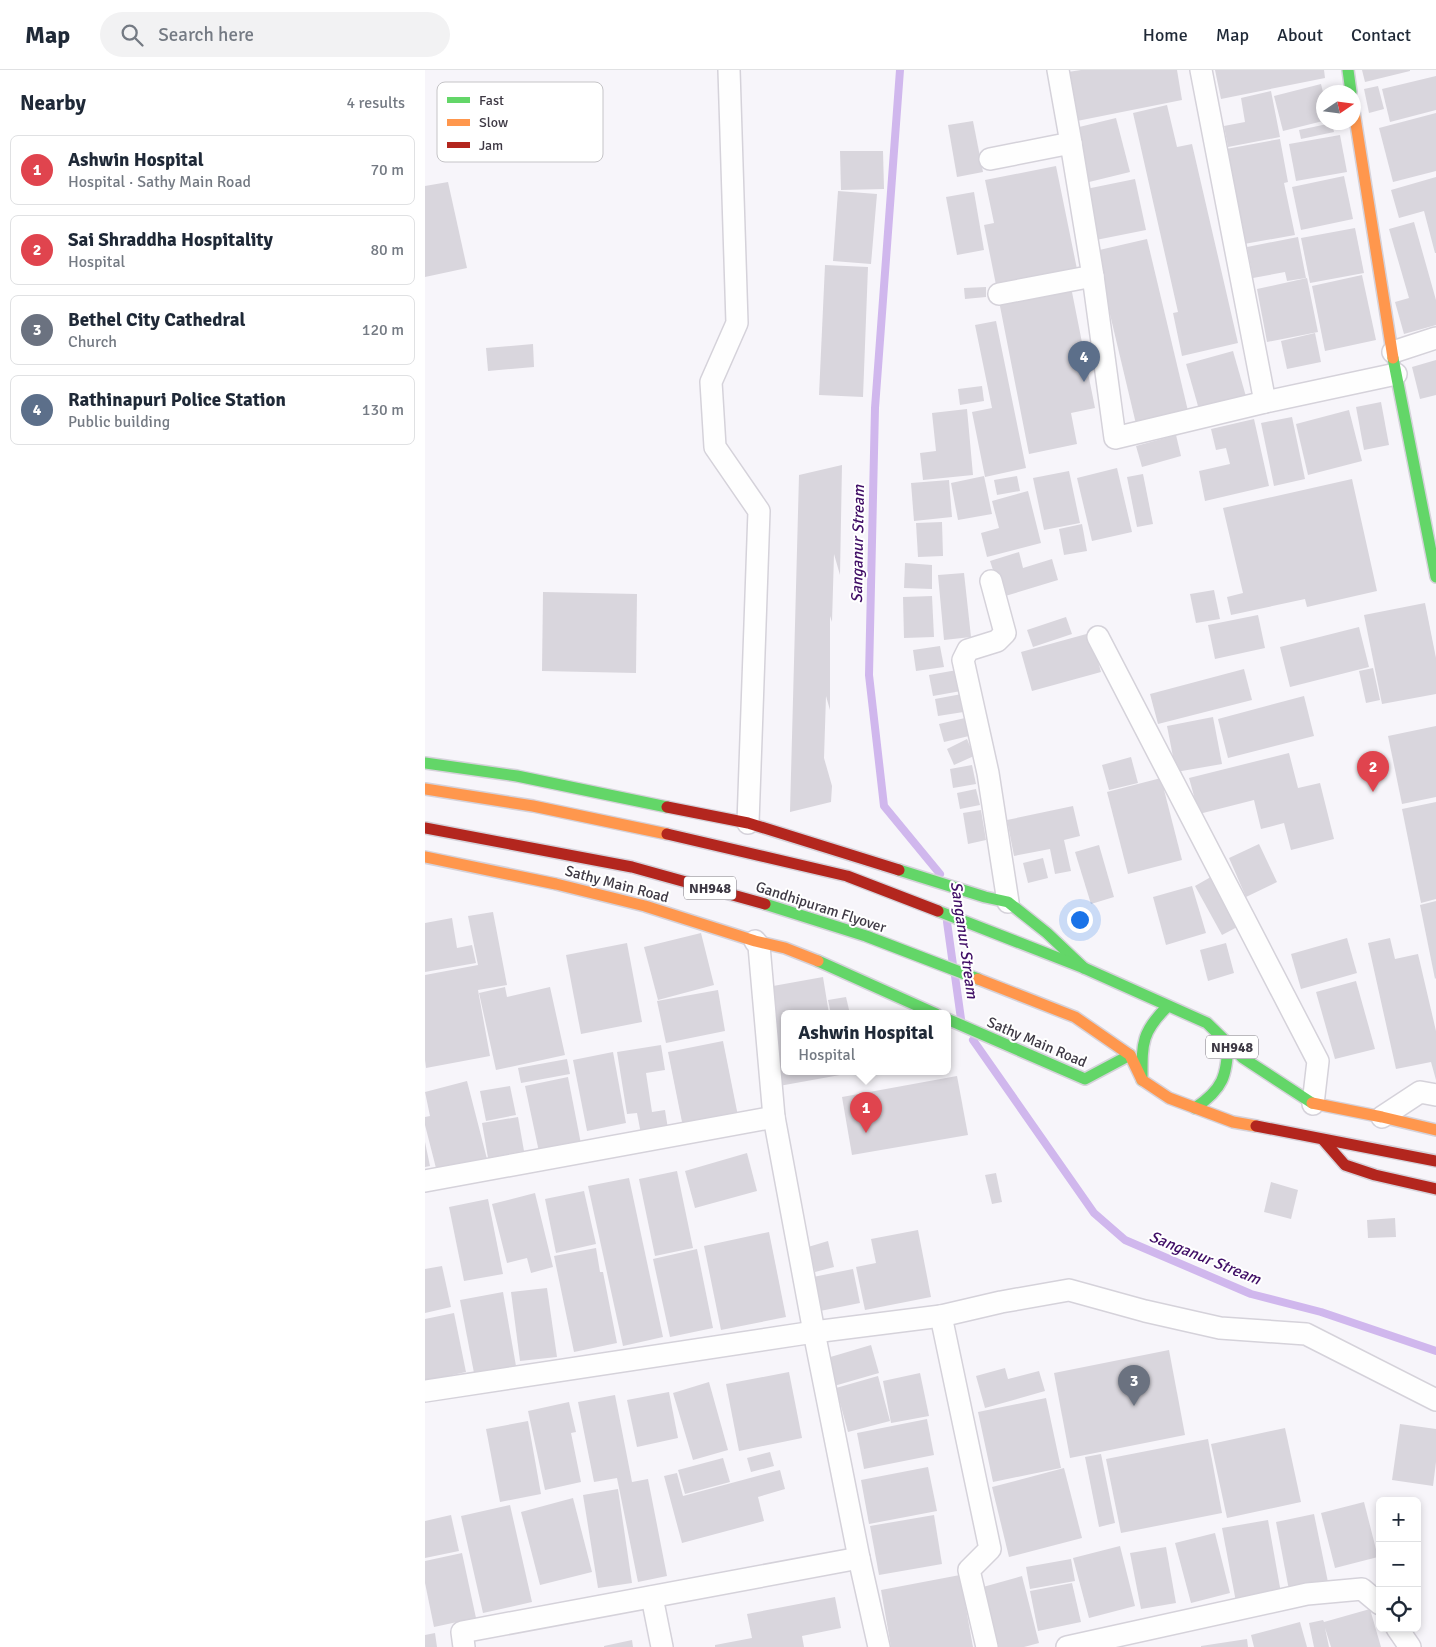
<!DOCTYPE html>
<html lang="en">
<head>
<meta charset="utf-8">
<style>
	body { margin:0; font-family:Signika,sans-serif; background:#f2f2f3; color:#1f2937 }
	.controls { position:absolute; right:15px; bottom:15px; display:grid; overflow:hidden; border-radius:8px; box-shadow:0 2px 8px #0003 }
	.controls button { width:45px; height:45px; display:grid; place-items:center; padding:0; border:0; border-bottom:1px solid #e0e1e3; background:#fff; color:#1f2937; font:25px sans-serif }
	.compass { position:absolute; left:891px; top:15px; width:45px; height:45px; border-radius:50%; background:#fff; box-shadow:0 2px 8px #0003; rotate:77deg }
	.you { position:absolute; left:654px; top:849px; width:18px; height:18px; margin:-12px; border:4px solid #fff; border-radius:50%; background:#1a73e8; box-shadow:0 0 0 8px #1a73e833 }
	.badge { display:grid; place-items:center; width:32px; height:32px; border-radius:50%; background:#7f7b84; color:#fff; font-size:16px; font-weight:700 }
	.pin { position:absolute; translate:-50% -41px; filter:drop-shadow(0 1px 2px #0008) }
	.pin::after { content:''; position:absolute; top:26px; width:18px; height:15px; background:inherit; clip-path:polygon(0 0,100% 0,50% 100%) }
	.popup { position:absolute; left:356px; top:940px; width:170px; height:65px; box-sizing:border-box; display:grid; place-content:center; border-radius:8px; background:#fff; filter:drop-shadow(0 1px 4px #0005); font-size:16px; white-space:nowrap; color:#747a83 }
	.popup b { font-size:19px; color:#1f2937 }
	.popup::after { content:''; position:absolute; left:50%; top:100%; margin-left:-10px; border:10px solid transparent; border-top-color:#fff }
	.list { margin:0; padding:0; list-style:none }
	h2 { display:flex; justify-content:space-between; align-items:center; height:65px; margin:0; padding:0 20px; font-size:21px }
	h2 small { font-size:16px; font-weight:400; color:#747a83 }
	.list li { display:grid; grid-template-columns:32px 1fr auto; gap:15px; align-items:center; box-sizing:border-box; height:70px; margin:0 10px 10px; padding:0 10px; border:1px solid #e0e1e3; border-radius:8px }
	.list b { display:block; font-size:19px; white-space:nowrap }
	.list p { margin:0; font-size:16px; white-space:nowrap; color:#747a83 }
	.list em { font-size:16px; font-style:normal; color:#747a83 }
	.icon { flex:none; width:28px; height:28px; fill:none; stroke:currentColor; stroke-width:2; stroke-linecap:round; stroke-linejoin:round }
	.map { position:relative; flex:none; width:1011px; height:1577px; overflow:hidden }
	header { display:flex; align-items:center; gap:30px; box-sizing:border-box; height:70px; padding:0 25px; background:#fff; border-bottom:1px solid #e0e1e3 }
	header strong { font-size:24px }
	nav { display:flex; gap:28px; margin-inline-start:auto; font-size:18px }
	.search { width:350px; height:45px; background:#f2f2f3; display:flex; align-items:center; gap:12px; box-sizing:border-box; padding:0 18px; border-radius:28px; color:#747a83; font-size:19px }
	main { display:flex }
	aside { flex:1; background:#fff }
	.map>svg:first-child { display:block }
</style>
</head>
<body>
<header>
<strong>Map</strong>
<div class="search"><svg class="icon" aria-label="search" viewBox="0 0 24 24"><circle cx="10" cy="10" r="6"/><path d="M15 15l6 6"/></svg>Search here</div>
<nav><a>Home</a><a>Map</a><a>About</a><a>Contact</a></nav>
</header>
<main>
<aside>
<h2>Nearby<small>4 results</small></h2>
<ul class="list">
<li><span class="badge" style="background:#e0444e">1</span><div><b>Ashwin Hospital</b><p>Hospital · Sathy Main Road</p></div><em>70 m</em></li>
<li><span class="badge" style="background:#e0444e">2</span><div><b>Sai Shraddha Hospitality</b><p>Hospital</p></div><em>80 m</em></li>
<li><span class="badge" style="background:#6b7280">3</span><div><b>Bethel City Cathedral</b><p>Church</p></div><em>120 m</em></li>
<li><span class="badge" style="background:#5c6f8a">4</span><div><b>Rathinapuri Police Station</b><p>Public building</p></div><em>130 m</em></li>
</ul>
</aside>
<div class="map">
<svg width="1011" height="1577" viewBox="0 0 1011 1577">
	<rect width="100%" height="100%" fill="#f7f5fa"/>
	<g fill="none" stroke-linecap="round" stroke-linejoin="round">
		<g stroke="#d0b7ed" stroke-width="8">
			<path d="M475,0L450,338L444,605L459,736L515,804"/>
			<path d="M522,852L528,895"/>
			<path d="M530,906L536,949"/>
			<path d="M548,970L669,1143L700,1170L826,1224L896,1242L1011,1281"/>
		</g>
	</g>
	<g fill="#d9d6dd">
		<path d="M656,0H752L757,30L652,51L643,2Z"/>
		<path d="M790,0H899L900,8L796,29Z"/>
		<path d="M937,0H985V1L940,12Z"/>
		<path d="M1011,6V40L965,52L957,19Z"/>
		<path d="M896,14L898,22V51L858,61L849,26Z"/>
		<path d="M953,16L959,39L944,43L939,19Z"/>
		<path d="M846,21L855,67L803,77L799,56L820,52L816,28Z"/>
		<path d="M742,35L752,77L767,74L813,273L757,286L748,243L753,242L708,43Z"/>
		<path d="M1011,43V101L968,112L954,58Z"/>
		<path d="M691,48L705,102L660,113L646,59Z"/>
		<path d="M548,51L558,102L532,107L523,55Z"/>
		<path d="M907,53L909,62L876,69L874,60Z"/>
		<path d="M915,65L922,102L871,111L864,74Z"/>
		<path d="M855,69L863,112L859,113L870,165L819,174L801,79Z"/>
		<path d="M415,81H458L459,119L416,120Z"/>
		<path d="M631,96L653,204L572,220L559,155L569,153L560,110Z"/>
		<path d="M919,106L928,149L876,160L867,117Z"/>
		<path d="M1011,107V183H1010L999,141L974,148L966,120Z"/>
		<path d="M710,109L721,160L671,170L661,119Z"/>
		<path d="M23,112L42,198L0,207V116Z"/>
		<path d="M413,121L452,124L446,194L408,191Z"/>
		<path d="M549,122L559,180L532,185L521,127Z"/>
		<path d="M989,152L1011,230V255L979,264L970,232L984,228L964,159Z"/>
		<path d="M930,158L939,203L885,213L876,168Z"/>
		<path d="M873,167L881,208L862,211L860,202L828,208L822,177Z"/>
		<path d="M722,169L763,341L711,354L670,181Z"/>
		<path d="M400,195L443,197L438,327L394,325Z"/>
		<path d="M937,205L951,270L900,281L887,216Z"/>
		<path d="M882,208L893,262L842,272L832,219Z"/>
		<path d="M645,212L670,338L646,343L652,374L604,384L573,226Z"/>
		<path d="M561,217V227L540,229L539,218Z"/>
		<path d="M571,251L601,398L560,407L547,342L567,338L550,255Z"/>
		<path d="M890,263L896,292L862,299L856,271Z"/>
		<path d="M108,274L109,297L63,301L61,278Z"/>
		<path d="M808,281L822,330L775,343L761,294Z"/>
		<path d="M1011,290V325L995,329L987,297Z"/>
		<path d="M557,316L559,331L535,335L533,319Z"/>
		<path d="M956,332L964,375L939,380L931,337Z"/>
		<path d="M542,339L548,405L498,410L495,383L511,381L507,343Z"/>
		<path d="M924,340L937,391L883,405L871,354Z"/>
		<path d="M867,347L880,409L849,416L836,353Z"/>
		<path d="M829,349L844,416L780,431L774,401L805,394L801,378L791,380L786,359Z"/>
		<path d="M751,365L756,386L717,397L711,376Z"/>
		<path d="M417,395L415,505L409,484L407,552L405,546V640L401,626L399,688L407,716L406,732L365,742L374,405Z"/>
		<path d="M692,398L707,462L667,471L652,408Z"/>
		<path d="M644,401L655,453L619,460L608,408Z"/>
		<path d="M718,404L728,454L712,457L702,407Z"/>
		<path d="M559,406L567,444L533,450L526,413Z"/>
		<path d="M592,406L595,421L572,425L569,410Z"/>
		<path d="M927,409L952,521L882,537L880,529L806,545L802,527L818,523L798,438Z"/>
		<path d="M524,410L527,447L489,451L486,413Z"/>
		<path d="M603,421L616,473L562,487L556,463L574,458L567,431Z"/>
		<path d="M517,452L518,486L493,487L491,453Z"/>
		<path d="M657,454L662,481L639,485L634,459Z"/>
		<path d="M594,482L598,498L627,489L633,510L577,527L565,491Z"/>
		<path d="M480,493L507,495V519L479,518Z"/>
		<path d="M539,503L546,567L519,570L513,505Z"/>
		<path d="M789,520L795,549L771,553L765,524Z"/>
		<path d="M118,522L212,524L211,603L117,601Z"/>
		<path d="M507,526L509,567L479,568L478,527Z"/>
		<path d="M1000,533L1011,588V624L957,634L939,545Z"/>
		<path d="M833,545L840,578L790,589L783,555Z"/>
		<path d="M641,547L647,564L608,577L602,560Z"/>
		<path d="M934,557L944,597L865,617L855,577Z"/>
		<path d="M665,563L676,602L607,621L596,582Z"/>
		<path d="M515,576L519,597L491,601L488,580Z"/>
		<path d="M948,598L955,630L941,633L934,601Z"/>
		<path d="M819,599L827,630L733,654L725,624Z"/>
		<path d="M532,600L536,621L508,626L504,605Z"/>
		<path d="M542,623L545,641L513,646L510,629Z"/>
		<path d="M879,626L889,666L803,688L793,649Z"/>
		<path d="M788,647L797,694L751,702L742,656Z"/>
		<path d="M540,648L544,666L519,672L514,654Z"/>
		<path d="M1011,656V727L977,734L963,666Z"/>
		<path d="M542,669L549,686L529,695L522,679Z"/>
		<path d="M864,683L873,718L895,713L909,769L866,780L859,753L836,759L829,730L774,744L764,708Z"/>
		<path d="M706,687L713,713L684,720L677,695Z"/>
		<path d="M547,695L551,714L528,718L525,699Z"/>
		<path d="M736,708L757,790L703,804L682,722Z"/>
		<path d="M551,719L555,735L535,739L532,723Z"/>
		<path d="M1011,732V829L996,833L977,739Z"/>
		<path d="M648,736L655,766L639,770L646,801L630,804L625,779L589,786L582,750Z"/>
		<path d="M556,740L561,770L543,774L538,743Z"/>
		<path d="M834,774L852,812L821,827L804,788Z"/>
		<path d="M674,775L689,827L666,834L650,782Z"/>
		<path d="M618,788L623,808L603,813L598,793Z"/>
		<path d="M791,804L818,854L797,865L770,816Z"/>
		<path d="M767,816L781,863L741,875L728,827Z"/>
		<path d="M1011,831V908L1010,909L995,835Z"/>
		<path d="M68,842L82,915L53,920L65,986L1,998L0,990V905L53,895L43,846Z"/>
		<path d="M27,848L32,878L47,875L51,893L0,902V853Z"/>
		<path d="M276,863L289,915L233,930L219,877Z"/>
		<path d="M922,868L932,903L876,919L866,884Z"/>
		<path d="M965,868L970,889L993,884L1011,961V1010L1006,992L971,999L943,873Z"/>
		<path d="M202,873L217,952L156,964L141,885Z"/>
		<path d="M801,873L809,903L783,911L775,880Z"/>
		<path d="M398,907L404,944H360V1002H414L415,1005L354,1016L337,918Z"/>
		<path d="M931,911L950,979L910,989L891,922Z"/>
		<path d="M80,917L82,927L125,917L140,985L71,1000L54,923Z"/>
		<path d="M293,920L300,961L241,973L232,931Z"/>
		<path d="M421,927L425,944H406L403,930Z"/>
		<path d="M298,971L313,1046L258,1057L243,982Z"/>
		<path d="M236,975L240,1000L221,1003L227,1042L240,1040L243,1059L216,1064L212,1043L202,1044L192,982Z"/>
		<path d="M188,982L201,1053L162,1061L148,990Z"/>
		<path d="M142,989L145,1004L96,1013L93,998Z"/>
		<path d="M532,1006L543,1065L427,1085L417,1027Z"/>
		<path d="M143,1007L156,1074L114,1082L100,1016Z"/>
		<path d="M42,1011L62,1089L12,1102L0,1055V1047L5,1046L0,1022Z"/>
		<path d="M85,1016L91,1045L61,1051L55,1021Z"/>
		<path d="M93,1047L99,1081L63,1088L57,1053Z"/>
		<path d="M0,1072L5,1096L0,1097Z"/>
		<path d="M322,1083L332,1121L270,1138L260,1101Z"/>
		<path d="M252,1101L268,1178L230,1186L214,1109Z"/>
		<path d="M571,1103L577,1132L567,1134L560,1105Z"/>
		<path d="M204,1108L238,1267L198,1276L163,1116Z"/>
		<path d="M846,1112L873,1120L866,1149L839,1142Z"/>
		<path d="M159,1121L171,1174L131,1183L120,1129Z"/>
		<path d="M110,1123L128,1197L106,1203L102,1188L82,1193L67,1134Z"/>
		<path d="M63,1129L78,1204L39,1211L24,1137Z"/>
		<path d="M970,1148L971,1167L943,1168L942,1150Z"/>
		<path d="M493,1160L506,1227L440,1240L431,1197L451,1193L446,1169Z"/>
		<path d="M344,1162L361,1247L296,1260L279,1176Z"/>
		<path d="M403,1171L409,1197L390,1202L383,1177Z"/>
		<path d="M171,1178L175,1202H178L192,1273L149,1282L129,1186Z"/>
		<path d="M272,1179L288,1258L245,1267L228,1189Z"/>
		<path d="M17,1196L26,1237L0,1243V1199Z"/>
		<path d="M428,1199L435,1233L395,1241L388,1207Z"/>
		<path d="M122,1218L132,1287L95,1291L86,1222Z"/>
		<path d="M78,1222L91,1296L49,1303L35,1230Z"/>
		<path d="M29,1243L41,1302L0,1311V1249Z"/>
		<path d="M446,1275L454,1303L409,1316L402,1288Z"/>
		<path d="M744,1280L760,1365L645,1388L629,1303Z"/>
		<path d="M580,1298L583,1309L614,1301L620,1321L560,1338L551,1306Z"/>
		<path d="M364,1302L377,1368L314,1381L301,1314Z"/>
		<path d="M495,1303L504,1346L466,1353L458,1311Z"/>
		<path d="M453,1306L465,1351L423,1362L411,1318Z"/>
		<path d="M284,1312L303,1380L268,1390L248,1323Z"/>
		<path d="M244,1322L253,1368L212,1377L202,1330Z"/>
		<path d="M190,1325L207,1412L223,1409L242,1506L213,1512L192,1408L169,1412L153,1332Z"/>
		<path d="M621,1328L636,1398L568,1412L553,1342Z"/>
		<path d="M144,1332L151,1362L146,1363L156,1412L120,1420L103,1341Z"/>
		<path d="M502,1349L509,1385L439,1399L432,1363Z"/>
		<path d="M103,1351L116,1424L75,1432L61,1359Z"/>
		<path d="M975,1354L1011,1359V1392L1008,1416L967,1410Z"/>
		<path d="M860,1358L876,1432L802,1448L786,1374Z"/>
		<path d="M783,1369L797,1443L696,1463L681,1389Z"/>
		<path d="M345,1382L349,1396L326,1402L322,1388Z"/>
		<path d="M676,1384L690,1453L674,1457L660,1387Z"/>
		<path d="M298,1388L305,1412L260,1424L253,1400Z"/>
		<path d="M503,1397L512,1441L444,1454L436,1410Z"/>
		<path d="M639,1398L657,1468L584,1487L567,1417Z"/>
		<path d="M355,1400L360,1419L333,1427L339,1451L257,1473L239,1406L252,1403L258,1426Z"/>
		<path d="M193,1419L207,1513L173,1518L158,1425Z"/>
		<path d="M148,1428L167,1502L115,1515L96,1442Z"/>
		<path d="M939,1432L953,1487L910,1498L896,1443Z"/>
		<path d="M85,1435L107,1532L58,1543L36,1446Z"/>
		<path d="M889,1444L903,1512L864,1520L851,1452Z"/>
		<path d="M26,1445L34,1481L0,1488V1451Z"/>
		<path d="M509,1445L517,1494L454,1505L445,1456Z"/>
		<path d="M843,1450L856,1523L811,1532L797,1458Z"/>
		<path d="M790,1463L805,1523L766,1533L750,1473Z"/>
		<path d="M695,1476L710,1536L664,1548L648,1488Z"/>
		<path d="M741,1477L751,1533L716,1539L705,1483Z"/>
		<path d="M37,1483L51,1548L9,1557L0,1513V1491Z"/>
		<path d="M646,1489L650,1511L605,1519L601,1497Z"/>
		<path d="M535,1505L548,1577H466L456,1520Z"/>
		<path d="M597,1506L614,1573L599,1577H574L558,1517Z"/>
		<path d="M647,1513L656,1552L613,1561L605,1521Z"/>
		<path d="M410,1527L416,1558L377,1566L379,1577H290V1575L327,1568L322,1544Z"/>
		<path d="M945,1539L956,1577H906L900,1558L904,1577H889L884,1553L898,1550L899,1552Z"/>
		<path d="M875,1552L882,1577H829L826,1565Z"/>
		<path d="M10,1563L12,1577H0V1565Z"/>
		<path d="M822,1569L823,1577H776V1576Z"/>
		<path d="M207,1570L208,1577H179V1576Z"/>
	</g>
	<g fill="none" stroke-linecap="round" stroke-linejoin="round">
		<g stroke="#d5d2da" stroke-width="24">
			<g id="street">
				<path d="M304,0L312,253L286,312L290,377L334,441L323,753"/>
				<path d="M633,0L646,73"/>
				<path d="M776,0L840,332"/>
				<path d="M565,89L646,73L668,206L574,224"/>
				<path d="M668,206L690,368L840,332L971,304"/>
				<path d="M968,282L1011,268"/>
				<path d="M566,511L580,563L572,571L543,580L538,590L563,703L583,832"/>
				<path d="M673,567L893,991L888,1034"/>
				<path d="M330,871L334,876L349,1047L389,1262L434,1488L454,1577"/>
				<path d="M957,1047L995,1022L1011,1025"/>
				<path d="M0,1111L349,1047"/>
				<path d="M0,1321L389,1262L516,1246"/>
				<path d="M227,1527L237,1577"/>
				<path d="M972,1558L985,1577"/>
				<path d="M39,1577L37,1562L434,1488"/>
				<path d="M562,1577L544,1500L565,1479L516,1246L576,1232L644,1220L720,1241L795,1258L881,1264L1011,1330"/>
				<path d="M642,1577L882,1524L937,1519L955,1534"/>
			</g>
		</g>
		<g stroke="#d5d2da" stroke-width="14">
			<g id="fast">
				<path d="M923,0L926,22"/>
				<path d="M968,288L1011,507"/>
				<path d="M0,693L92,706L242,737"/>
				<path d="M474,800L560,827L583,832L622,863L659,898"/>
				<path d="M340,834L441,866L553,909"/>
				<path d="M513,841L659,898L782,953L818,988L887,1033"/>
				<path d="M393,891L511,944"/>
				<path d="M522,949L660,1009L705,985"/>
				<path d="M717,1010C717,974 716,962 743,936"/>
				<path d="M770,1038C798,1019 802,1006 803,973"/>
			</g>
		</g>
		<g stroke="#d5d2da" stroke-width="14">
			<g id="slow">
				<path d="M928,35L968,288"/>
				<path d="M0,719L108,736L242,764"/>
				<path d="M0,787L131,814L220,836L330,871L360,878L393,891"/>
				<path d="M553,909L650,947L705,985L717,1010L744,1028L808,1052L831,1056"/>
				<path d="M887,1033L957,1047L1011,1060"/>
			</g>
		</g>
		<g stroke="#d5d2da" stroke-width="14">
			<g id="jam">
				<path d="M242,737L323,753L474,800"/>
				<path d="M0,758L207,797L340,834"/>
				<path d="M242,764L422,806L513,841"/>
				<path d="M831,1056L1011,1091"/>
				<path d="M899,1071L920,1095L950,1105L1011,1119"/>
			</g>
		</g>
		<use href="#street" stroke="#fefefe" stroke-width="21"/>
		<use href="#fast" stroke="#63d668" stroke-width="11"/>
		<use href="#slow" stroke="#ff974d" stroke-width="11"/>
		<use href="#jam" stroke="#b3261e" stroke-width="11"/>
	</g>
	<g text-anchor="middle" dominant-baseline="central" stroke-width="4" stroke-linejoin="round" paint-order="stroke">
		<g fill="#fff" stroke="#78747c" stroke-width="1">
			<rect x="259" y="806.5" width="52" height="23" rx="4"/>
			<rect x="781" y="965.5" width="52" height="23" rx="4"/>
		</g>
		<g font-size="14" font-weight="bold" fill="#3e3944">
			<text x="285" y="818">NH948</text>
			<text x="807" y="977">NH948</text>
		</g>
		<g font-size="15" fill="#3e3944" stroke="#fff">
			<text transform="translate(192 814) rotate(15)">Sathy Main Road</text>
			<text transform="translate(396 837) rotate(18)">Gandhipuram Flyover</text>
			<text transform="translate(612 972) rotate(23)">Sathy Main Road</text>
		</g>
		<g font-size="16" font-style="italic" fill="#400e66" stroke="#fff">
			<text transform="translate(433 474) rotate(-89)">Sanganur Stream</text>
			<text transform="translate(539 870) rotate(82)">Sanganur Stream</text>
			<text transform="translate(780 1188) rotate(22)">Sanganur Stream</text>
		</g>
	</g>
	<rect x="12" y="12" width="166" height="80" rx="8" fill="#fff" stroke="#c5c4c7" stroke-width="1"/>
	<rect x="22" y="27" width="23" height="6" fill="#63d668"/>
	<rect x="22" y="49" width="23" height="7" fill="#ff974d"/>
	<rect x="22" y="72" width="23" height="6" fill="#b3261e"/>
	<g font-size="14" fill="#3e3944">
		<text x="54" y="35">Fast</text>
		<text x="54" y="57">Slow</text>
		<text x="54" y="80">Jam</text>
	</g>
</svg>
<div class="controls">
<button>+</button>
<button>−</button>
<button><svg class="icon" aria-label="locate" viewBox="0 0 24 24"><circle cx="12" cy="12" r="6"/><path d="M12 2v4M12 18v4M2 12h4M18 12h4"/></svg></button>
</div>
<svg class="compass" viewBox="-18 -18 36 36"><path d="M0-13l5 13h-10z" fill="#e53935"/><path d="M0 13l5-13h-10z" fill="#747a83"/></svg>
<div class="you"></div>
<div class="pin badge" style="left:441px;top:1063px;background:#e0444e">1</div>
<div class="popup"><b>Ashwin Hospital</b>Hospital</div>
<div class="pin badge" style="left:948px;top:722px;background:#e0444e">2</div>
<div class="pin badge" style="left:709px;top:1336px;background:#6b7280">3</div>
<div class="pin badge" style="left:659px;top:312px;background:#5c6f8a">4</div>
</div>
</main>
</body>
</html>
